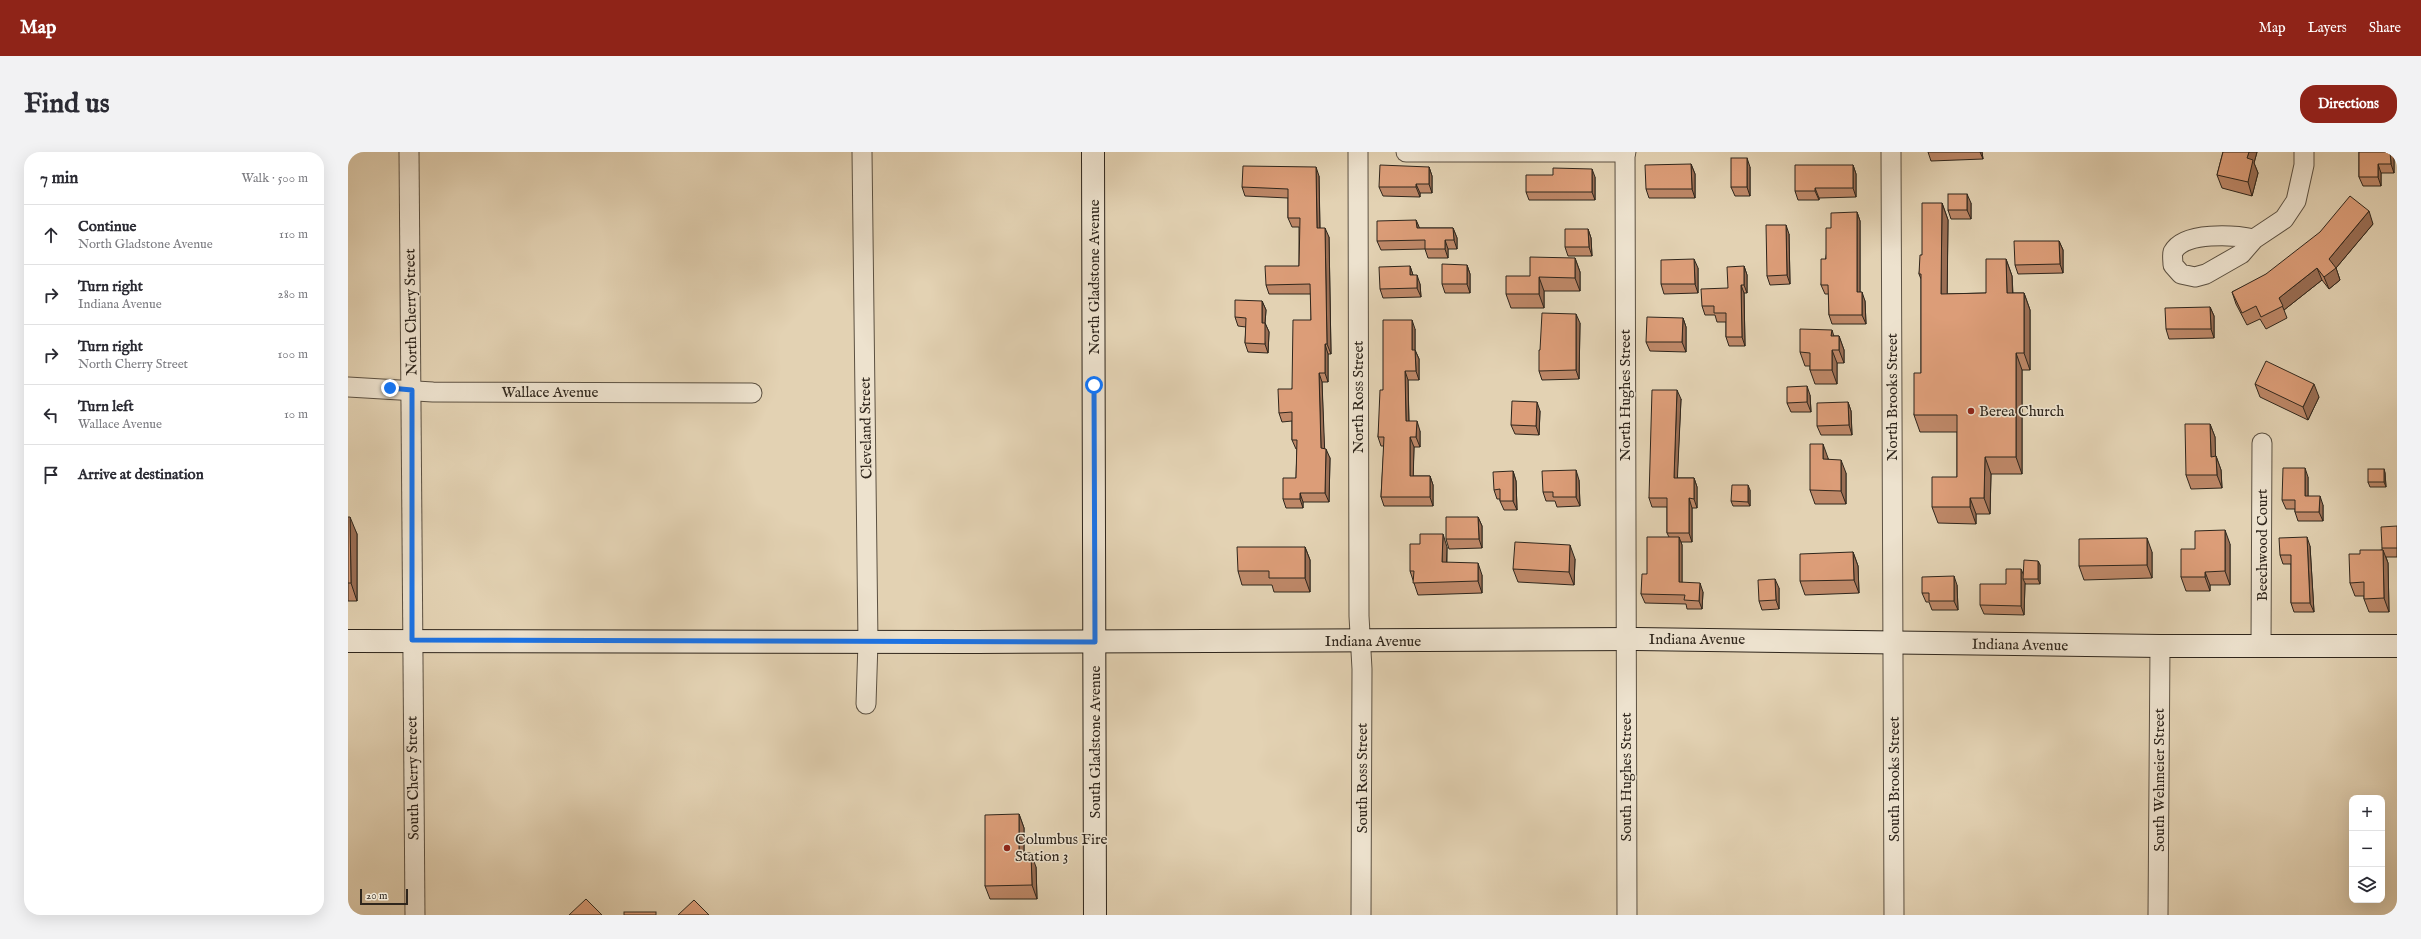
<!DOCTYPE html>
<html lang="en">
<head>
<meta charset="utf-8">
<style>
	body { margin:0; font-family:"IM FELL English",serif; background:#f2f2f3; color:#2b2b33 }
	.controls { position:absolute; right:12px; bottom:12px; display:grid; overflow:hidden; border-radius:8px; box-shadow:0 4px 16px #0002 }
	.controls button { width:36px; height:36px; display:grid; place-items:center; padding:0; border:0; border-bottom:1px solid #e1e1e2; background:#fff; color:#2b2b33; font:20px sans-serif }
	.scale { position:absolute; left:12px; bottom:10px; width:48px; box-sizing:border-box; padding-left:4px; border:2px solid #2f261c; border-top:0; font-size:11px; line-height:14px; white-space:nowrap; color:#2f261c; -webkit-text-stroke:3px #ede2ce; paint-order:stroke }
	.stop { position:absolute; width:12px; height:12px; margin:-9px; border:3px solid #1a73e8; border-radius:50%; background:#fff }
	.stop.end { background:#1a73e8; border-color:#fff; box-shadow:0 1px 4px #0008 }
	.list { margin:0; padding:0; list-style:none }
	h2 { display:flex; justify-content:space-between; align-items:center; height:52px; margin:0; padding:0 16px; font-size:17px }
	h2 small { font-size:13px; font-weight:400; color:#7c7c81 }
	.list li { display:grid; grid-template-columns:26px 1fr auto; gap:12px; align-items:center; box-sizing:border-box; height:60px; padding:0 16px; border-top:1px solid #e1e1e2 }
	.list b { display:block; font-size:15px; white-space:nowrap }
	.list p { margin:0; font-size:13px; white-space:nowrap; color:#7c7c81 }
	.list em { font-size:13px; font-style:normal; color:#7c7c81 }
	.icon { flex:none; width:22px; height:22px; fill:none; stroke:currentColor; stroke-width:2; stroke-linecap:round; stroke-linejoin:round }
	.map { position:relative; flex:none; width:2049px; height:763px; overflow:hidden; border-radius:16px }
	header { display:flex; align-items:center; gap:24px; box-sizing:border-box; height:56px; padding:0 20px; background:#8f2418; color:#fff }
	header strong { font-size:19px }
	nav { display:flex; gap:22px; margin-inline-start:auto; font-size:14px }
	.intro { display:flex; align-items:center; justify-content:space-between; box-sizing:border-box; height:96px; padding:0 24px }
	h1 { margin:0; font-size:28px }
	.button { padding:10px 18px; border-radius:16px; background:#8f2418; color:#fff; font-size:14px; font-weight:700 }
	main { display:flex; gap:24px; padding:0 24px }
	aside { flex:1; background:#fff; border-radius:16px; box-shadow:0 4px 16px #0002 }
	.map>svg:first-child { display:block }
</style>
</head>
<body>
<header>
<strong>Map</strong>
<nav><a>Map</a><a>Layers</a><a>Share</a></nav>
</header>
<div class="intro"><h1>Find us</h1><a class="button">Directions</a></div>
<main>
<aside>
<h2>7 min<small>Walk · 500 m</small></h2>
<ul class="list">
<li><svg class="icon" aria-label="ahead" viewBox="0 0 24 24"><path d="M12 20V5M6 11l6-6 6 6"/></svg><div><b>Continue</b><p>North Gladstone Avenue</p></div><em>110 m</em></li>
<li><svg class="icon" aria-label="right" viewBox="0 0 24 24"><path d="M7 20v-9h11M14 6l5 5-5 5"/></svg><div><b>Turn right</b><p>Indiana Avenue</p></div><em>280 m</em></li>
<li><svg class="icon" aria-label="right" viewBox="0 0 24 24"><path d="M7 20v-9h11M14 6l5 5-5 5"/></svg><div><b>Turn right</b><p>North Cherry Street</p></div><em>100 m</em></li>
<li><svg class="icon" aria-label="left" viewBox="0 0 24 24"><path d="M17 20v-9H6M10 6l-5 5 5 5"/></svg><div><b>Turn left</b><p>Wallace Avenue</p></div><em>10 m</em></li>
<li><svg class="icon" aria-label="arrive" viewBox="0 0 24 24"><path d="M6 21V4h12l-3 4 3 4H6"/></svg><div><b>Arrive at destination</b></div></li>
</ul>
</aside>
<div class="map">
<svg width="2049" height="763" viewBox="0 0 2049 763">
	<rect width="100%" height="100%" fill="#e3d2b3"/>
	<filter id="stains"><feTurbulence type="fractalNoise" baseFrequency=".005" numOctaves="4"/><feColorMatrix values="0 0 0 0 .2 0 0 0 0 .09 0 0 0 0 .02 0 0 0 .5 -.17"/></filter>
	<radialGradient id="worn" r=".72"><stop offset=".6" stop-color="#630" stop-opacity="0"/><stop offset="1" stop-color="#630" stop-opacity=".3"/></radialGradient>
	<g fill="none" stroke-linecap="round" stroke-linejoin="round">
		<g stroke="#5c5142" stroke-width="21">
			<g id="street">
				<path d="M61,0L67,763"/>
				<path d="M514,0L520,490L518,552"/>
				<path d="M1010,0L1011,464L1014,517L1013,763"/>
				<path d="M1058,0H1278"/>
				<path d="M1277,0L1279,763"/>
				<path d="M1543,0L1546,763"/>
				<path d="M1906,87C1887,83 1836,79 1825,100C1824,103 1825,109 1825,113L1833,122L1847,125L1858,122L1893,102L1906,87L1936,67L1948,49L1956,13V0"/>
				<path d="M0,235L85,240L404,241"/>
				<path d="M1913,494L1914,291"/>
				<path d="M1810,763L1812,494"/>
			</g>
		</g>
		<g stroke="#2f261c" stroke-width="24">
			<g id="secondary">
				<path d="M745,0L747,763"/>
				<path d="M0,489L628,490L1288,487L1812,494H2049"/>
			</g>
		</g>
		<use href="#street" stroke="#ede2ce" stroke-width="19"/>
		<use href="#secondary" stroke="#ede2ce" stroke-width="22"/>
	</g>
	<g fill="#bd8767" stroke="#2f261c">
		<path d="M1580,0H1634L1635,7L1583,9Z"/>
		<path d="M1875,0H1909L1906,11L1910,21L1904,44L1874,36L1869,23Z"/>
		<path d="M2011,0H2046V21H2033V34H2015L2011,25Z"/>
		<path d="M1343,12L1347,22V46H1301L1298,37Z"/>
		<path d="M1505,13L1508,22V45L1471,46V48H1450L1447,39Z"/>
		<path d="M1081,15L1084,24V41H1072V45L1035,44L1031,35Z"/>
		<path d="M1402,15V44H1387L1383,35Z"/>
		<path d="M971,24L972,76L981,85L983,202H980V230H974L976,297L982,306L981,350H955V356H938L935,347L948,326L949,297H948L944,288V269L934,270L931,261L944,237L963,168V142H921L918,133L951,114V75H944L940,66V46L897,44L894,35Z"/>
		<path d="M1247,25V48H1181L1178,40Z"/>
		<path d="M1594,51L1600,68L1599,142L1638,141L1658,107L1664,124L1665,141H1676L1682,158V218H1674V322H1643L1642,362H1628V372L1590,371L1584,355L1609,325V280H1572L1566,263L1573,221V127L1571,122L1574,103Z"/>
		<path d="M1623,51V67H1603L1600,58Z"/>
		<path d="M1509,60L1512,69V140L1517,149L1518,172H1484L1481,163V142H1477L1473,133L1483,76Z"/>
		<path d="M1068,68L1071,76H1105L1109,86V97H1100V106H1080L1077,97L1033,98L1029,89Z"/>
		<path d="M2025,72L1988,116L1992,128L1981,137L1974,128L1936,158L1939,166L1918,177L1912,167L1899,173L1888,152L1884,140Z"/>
		<path d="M1240,77L1243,86L1244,104H1220L1217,95Z"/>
		<path d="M1441,82L1442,132L1422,133L1419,124Z"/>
		<path d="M1711,89L1715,98V121L1670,122L1667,113Z"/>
		<path d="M1227,106L1232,120V139H1196V156H1163L1158,142L1182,124Z"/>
		<path d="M1119,113L1122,122V141H1097L1094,132Z"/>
		<path d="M1062,114L1065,123L1072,132L1073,145L1035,146L1032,137Z"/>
		<path d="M1396,114L1399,123V141H1396L1397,194H1381L1378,185V170H1369L1367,163H1357L1354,154L1380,136Z"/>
		<path d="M1350,116V141L1316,142L1313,132Z"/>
		<path d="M914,149L918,158L917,171L921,180L920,201L900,200L897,191L898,175L890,174L887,165Z"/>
		<path d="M1862,155L1866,164V186L1821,187L1818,177Z"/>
		<path d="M1335,166L1338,175V200L1302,199L1298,190Z"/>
		<path d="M1232,171L1231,227L1194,228L1191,219Z"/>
		<path d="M1067,177V198L1071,207V228H1060L1061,269L1072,279V295H1066L1065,324H1082L1085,333V354H1036L1033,345L1036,294H1033L1030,285L1035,238Z"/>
		<path d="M1486,184H1491L1496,198V211H1489V232H1467L1462,218V214H1457L1452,200Z"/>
		<path d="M1907,232L1971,245L1960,268L1912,245Z"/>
		<path d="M1462,243L1463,260H1443L1439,251Z"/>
		<path d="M1333,247L1329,326H1346L1349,335V356H1344V390H1333L1334,393V431L1355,440L1354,457H1339L1338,452L1297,451L1293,442L1299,422L1321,385L1319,381V355H1304L1301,346Z"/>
		<path d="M1500,250L1503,259L1504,283H1473L1469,274Z"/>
		<path d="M1192,259L1191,283L1167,282L1163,273Z"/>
		<path d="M1862,272L1867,285V304H1868L1873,318L1874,336L1843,337L1838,323Z"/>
		<path d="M1480,306V307L1498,321V352H1467L1462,338Z"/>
		<path d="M2036,317L2037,321L2038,335H2022L2020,330Z"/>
		<path d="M1165,319L1168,329L1169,358H1156L1152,349V347H1149L1146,338Z"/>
		<path d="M1960,325V344L1975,353V369H1950L1947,360V357H1938L1934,348Z"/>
		<path d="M1231,328L1232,354L1209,355L1207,349H1198L1195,340Z"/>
		<path d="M1402,338V354H1385L1383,349Z"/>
		<path d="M0,365L9,382V449H0Z"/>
		<path d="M1130,365L1134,374V396L1101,397L1098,387Z"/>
		<path d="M2049,374V405H2038L2040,411L2041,460H2021L2016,447V444H2007L2002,431L2012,402L2034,398V396Z"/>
		<path d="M1882,392V433H1862V439H1838L1833,425L1847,397Z"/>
		<path d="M1962,394L1966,460H1946L1943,451V412H1935L1932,403Z"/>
		<path d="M957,395L962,408V440H926L924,433H894L890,419Z"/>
		<path d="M1099,395V411L1134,423V441L1070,443L1062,419Z"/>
		<path d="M1505,400L1510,414L1511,441L1457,443L1452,429Z"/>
		<path d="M1804,400V426L1736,428L1731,414Z"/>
		<path d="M1227,407L1226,433L1170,430L1165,417Z"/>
		<path d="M1690,409L1692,413V432H1677V431L1676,463L1636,462L1632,453L1675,422Z"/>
		<path d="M1609,433L1610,458H1584L1581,450H1578L1574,441Z"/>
		<path d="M1431,436V457L1414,458L1411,449Z"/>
		<path d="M671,662L676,676V701L688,715L689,747H642L637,734Z"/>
	</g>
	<g fill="#9a6e54" stroke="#2f261c">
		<path d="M1632,0H1634L1635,7Z"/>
		<path d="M1901,0H1909L1906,11L1910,21L1904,44L1900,30L1899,6Z"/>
		<path d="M2042,0H2046V21L2043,12Z"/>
		<path d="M1399,6L1402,15V44L1399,35Z"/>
		<path d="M1343,12L1347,22V46L1344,37Z"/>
		<path d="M2030,12L2033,21V34L2030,25Z"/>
		<path d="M1505,13L1508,22V45L1505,36Z"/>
		<path d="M968,15L971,24L972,85L969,76Z"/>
		<path d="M1081,15L1084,24V41L1081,32Z"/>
		<path d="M1244,17L1247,25V48L1244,40Z"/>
		<path d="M1068,32L1072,41V45L1068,35Z"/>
		<path d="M1467,36L1471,46V48L1467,39Z"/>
		<path d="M1619,42L1623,51V67L1619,58Z"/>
		<path d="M1594,51L1600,68L1599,158L1593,142Z"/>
		<path d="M2021,59L2025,72L1988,116L1992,128L1981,137L1976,125L1981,107Z"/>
		<path d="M1509,60L1512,69V149L1509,140Z"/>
		<path d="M1068,68L1072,77L1069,76Z"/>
		<path d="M1438,73L1441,82L1442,132L1439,123Z"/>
		<path d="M977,76L981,85L983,202L979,192Z"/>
		<path d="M1105,76L1109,86V97L1106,88Z"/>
		<path d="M1240,77L1243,86L1244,104L1241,95Z"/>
		<path d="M1097,88L1100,97V106L1097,97Z"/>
		<path d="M1711,89L1715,98V121L1712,112Z"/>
		<path d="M1227,106L1232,120V139L1227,126Z"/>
		<path d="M1346,107L1350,116V141L1347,132Z"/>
		<path d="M1658,107L1664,124L1665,158L1659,141Z"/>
		<path d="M1119,113L1122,122V141L1119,132Z"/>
		<path d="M1062,114L1065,123H1062Z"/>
		<path d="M1396,114L1399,123V141L1396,133Z"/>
		<path d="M1969,116L1974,128L1936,158L1931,146Z"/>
		<path d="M1069,123L1072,132L1073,145L1069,136Z"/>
		<path d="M1191,125L1196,139V156L1191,142Z"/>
		<path d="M1393,133L1396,141L1397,194L1394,185Z"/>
		<path d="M1514,140L1517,149L1518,172L1514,163Z"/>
		<path d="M1676,141L1682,158V218L1676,201Z"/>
		<path d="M914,149L918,158L917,171L921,180L920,201L917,192L914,171Z"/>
		<path d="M1862,155L1866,164V186L1863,177Z"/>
		<path d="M1228,162L1232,171L1231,227L1228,218Z"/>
		<path d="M1335,166L1338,175V200L1334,190Z"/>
		<path d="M1064,168L1067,177V208L1064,198Z"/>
		<path d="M1484,178L1488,191V198L1483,184Z"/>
		<path d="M1491,184L1496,198V211L1491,198Z"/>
		<path d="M977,192L980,202V230L977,221Z"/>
		<path d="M1067,198L1071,207V228L1068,219Z"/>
		<path d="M1484,198L1489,211V232L1484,218Z"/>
		<path d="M1668,201L1674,218V322L1668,305Z"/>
		<path d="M1057,219L1060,228L1061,278L1058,269Z"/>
		<path d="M971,221L974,230L977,306L973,296Z"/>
		<path d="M1966,232L1971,245L1960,268L1955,255Z"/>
		<path d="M1459,234L1462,243L1463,260L1459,250Z"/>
		<path d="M1329,238L1333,247L1329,335L1326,326Z"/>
		<path d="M1189,250L1192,259L1191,283L1188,274Z"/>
		<path d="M1500,250L1503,259L1504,283L1501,273Z"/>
		<path d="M1069,269L1072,279V295L1068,285Z"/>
		<path d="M1862,272L1867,285L1868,318L1863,305Z"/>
		<path d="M1062,285L1066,295L1065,333L1062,324Z"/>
		<path d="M1475,292L1480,306V321L1475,307Z"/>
		<path d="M978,297L982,306L981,350L977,341Z"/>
		<path d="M1868,304L1873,318L1874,336L1869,323Z"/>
		<path d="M1637,305L1643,322L1642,362L1636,346Z"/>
		<path d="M1493,308L1498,321V352L1493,339Z"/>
		<path d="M1957,316L1960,325V353L1957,344Z"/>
		<path d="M2036,317L2037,321L2038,335L2036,330Z"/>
		<path d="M1228,318L1231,328L1232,354L1228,345Z"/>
		<path d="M1165,319L1168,329L1169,358L1165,349Z"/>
		<path d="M1082,324L1085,333V354L1082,345Z"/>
		<path d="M1346,326L1349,335V356L1346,347Z"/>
		<path d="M1400,333L1402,338V354L1400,350Z"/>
		<path d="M952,341L955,350V356L952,347Z"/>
		<path d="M1972,344L1975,353V369L1971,360Z"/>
		<path d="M1341,346L1344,356V390L1341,381Z"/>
		<path d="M1622,346L1628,362V372L1622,355Z"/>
		<path d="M2,365L9,382V449L3,431Z"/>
		<path d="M1130,365L1134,374V396L1131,387Z"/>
		<path d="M1877,378L1882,392V433L1877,419Z"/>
		<path d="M1095,382L1099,395L1098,423L1094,410Z"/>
		<path d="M1331,385L1334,393V439L1331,430Z"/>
		<path d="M1959,385L1962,394L1966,460L1962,451Z"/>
		<path d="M1799,386L1804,400V426L1799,413Z"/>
		<path d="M1222,393L1227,407L1226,433L1221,420Z"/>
		<path d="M957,395L962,408V440L957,426Z"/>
		<path d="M2035,398L2040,411L2041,460L2036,446Z"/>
		<path d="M1505,400L1510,414L1511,441L1506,428Z"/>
		<path d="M1690,409L1692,413V432L1690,427Z"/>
		<path d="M1130,411L1134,423V441L1130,429Z"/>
		<path d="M1673,417L1677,426L1675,427L1677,431L1676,463L1673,454Z"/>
		<path d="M1857,420L1862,433V439L1857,425Z"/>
		<path d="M1606,424L1609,433L1610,458L1606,449Z"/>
		<path d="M1427,427L1431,436V457L1428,448Z"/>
		<path d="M1352,431L1355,440L1354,457L1351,449Z"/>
		<path d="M671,662L676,676V715L671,701Z"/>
		<path d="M683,701L688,715L689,747L684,733Z"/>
	</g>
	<g fill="#dc9d78" stroke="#2f261c">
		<path d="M1875,0H1901L1899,6L1905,8L1900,30L1869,23Z"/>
		<path d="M2011,0H2042L2043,12H2030V25H2011Z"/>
		<rect x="1383" y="6" width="16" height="29"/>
		<path d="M1343,12L1344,37H1298L1297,13Z"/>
		<path d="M1032,13L1081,15V32H1068V35H1031Z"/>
		<path d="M1447,13H1505V36H1467V39H1447Z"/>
		<path d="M895,14L968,15L969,76H977L979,192H977V221H971L973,296L978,297L977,341H952V347H935V326H948L949,288H944V260L931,261L930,237H944L945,168H963L962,132L918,133L917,114H951L952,66H940V37L894,35Z"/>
		<path d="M1205,16L1244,17V40H1178V23H1205Z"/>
		<rect x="1600" y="42" width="19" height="16"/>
		<path d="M2002,44L2021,59L1981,107L1988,116L1976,125L1969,116L1931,146L1935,154L1913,165L1908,154L1894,161L1884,140L1918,122L1972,80Z"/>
		<path d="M1574,51H1594L1593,142L1638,141V107H1658L1659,141H1676V201H1668V305H1637L1636,346H1622V355H1584V325H1609V263H1566V221H1573V122H1571L1572,103H1574Z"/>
		<path d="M1509,60V140H1514V163H1481L1480,133H1473V107H1478V76H1483V61Z"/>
		<path d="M1068,68L1069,76H1105L1106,88H1097V97H1077V88L1029,89V69Z"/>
		<path d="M1418,73H1438L1439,123L1419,124Z"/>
		<path d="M1217,77H1240L1241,95H1217Z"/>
		<path d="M1666,89H1711L1712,112L1667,113Z"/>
		<path d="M1182,105L1227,106V126L1191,125V142H1158V124H1182Z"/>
		<path d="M1346,107L1347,132H1313V108Z"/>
		<path d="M1094,112L1119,113V132H1094Z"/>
		<path d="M1062,114V123H1069V136L1032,137L1031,115Z"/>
		<path d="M1396,114V133H1393L1394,185H1378V161H1366V154H1354L1353,137L1380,136L1379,115Z"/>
		<path d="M887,148L914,149V171H917V192L897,191L898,166L887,165Z"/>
		<path d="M1862,155L1863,177H1818L1817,156Z"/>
		<path d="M1194,161L1228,162V218L1191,219V198H1192Z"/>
		<path d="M1299,165L1335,166L1334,190H1298Z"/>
		<path d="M1035,168H1064V198H1067L1068,219H1057L1058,269H1069L1068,285H1062V324H1082V345H1033L1036,285H1030L1032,238H1035Z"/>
		<path d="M1452,177L1484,178L1483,184H1491V198H1484V218H1462V201L1452,200Z"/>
		<path d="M1918,209L1966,232L1955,255L1907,232Z"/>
		<path d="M1459,234V250L1439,251V235Z"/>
		<path d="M1304,238H1329L1326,326H1346V347L1341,346V381H1319V346H1301Z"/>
		<path d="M1164,249L1189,250L1188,274L1163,273Z"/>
		<path d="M1500,250L1501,273L1469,274V251Z"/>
		<path d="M1837,272H1862L1863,305L1868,304L1869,323H1838Z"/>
		<path d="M1462,292H1475V307L1493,308V339L1462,338Z"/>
		<path d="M1935,316H1957V344H1972L1971,360H1947V348H1934Z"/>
		<rect x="2020" y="317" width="16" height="13"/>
		<path d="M1228,318V345H1205V340H1195L1194,319Z"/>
		<path d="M1165,319V349H1152V337L1146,338L1145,320Z"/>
		<path d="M1384,333H1400V350L1383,349Z"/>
		<path d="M0,365H2L3,431H0Z"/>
		<path d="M1098,365H1130L1131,387H1098Z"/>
		<path d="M2049,374V396H2034L2033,375Z"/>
		<path d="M1877,378V419L1857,420V425H1833V397H1847V379Z"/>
		<path d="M1072,382H1095L1094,410L1130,411V429L1065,431L1066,419H1062V392H1072Z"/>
		<path d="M1299,385H1331V430L1352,431L1351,449L1336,448L1337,443L1293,442L1294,422H1299Z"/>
		<path d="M1959,385L1962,451H1943V403H1932L1931,386Z"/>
		<path d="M1799,386V413L1731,414V387Z"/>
		<path d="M1167,390L1222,393L1221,420L1165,417Z"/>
		<path d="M889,395H957V426H921V419H890Z"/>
		<path d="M2012,398H2035L2036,446L2016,447V430L2002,431L2001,402H2012Z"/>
		<path d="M1505,400L1506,428L1452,429V402Z"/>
		<path d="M1676,408L1690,409V427H1675Z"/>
		<path d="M1658,417H1673V454L1632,453V432H1658Z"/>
		<path d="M1606,424V449H1581V441H1574V425Z"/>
		<path d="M1427,427L1428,448L1411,449L1410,428Z"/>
		<path d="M671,662V701H683L684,733L637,734V663Z"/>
		<path d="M238,747L254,763H221Z"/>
		<path d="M346,748L361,763H330Z"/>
		<rect x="276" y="760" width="32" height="3"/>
	</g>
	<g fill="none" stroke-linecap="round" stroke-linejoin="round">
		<path stroke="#1a73e8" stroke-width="5" d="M42,236L64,238V488L747,490L746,233"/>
	</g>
	<g fill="#8f2418" stroke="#ede2ce" stroke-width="1.5">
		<circle cx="1623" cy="259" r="4"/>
		<circle cx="659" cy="696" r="4"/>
	</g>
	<g text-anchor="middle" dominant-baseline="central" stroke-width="3" stroke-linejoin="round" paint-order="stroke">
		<g font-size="15" fill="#2f261c" stroke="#ede2ce">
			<text transform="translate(746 125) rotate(-90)">North Gladstone Avenue</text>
			<text transform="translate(63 160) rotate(-91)">North Cherry Street</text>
			<text x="202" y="240">Wallace Avenue</text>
			<text transform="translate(1277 243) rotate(-90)">North Hughes Street</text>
			<text transform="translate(1010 245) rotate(-90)">North Ross Street</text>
			<text transform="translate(1544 245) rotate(-90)">North Brooks Street</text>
			<text transform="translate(518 276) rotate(-91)">Cleveland Street</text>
			<text transform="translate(1914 393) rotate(-90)">Beechwood Court</text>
			<text x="1349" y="487">Indiana Avenue</text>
			<text x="1025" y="489">Indiana Avenue</text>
			<text transform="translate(1672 493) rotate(1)">Indiana Avenue</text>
			<text transform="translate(747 590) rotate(-90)">South Gladstone Avenue</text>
			<text transform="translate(1278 625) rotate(-90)">South Hughes Street</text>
			<text transform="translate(65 626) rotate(-91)">South Cherry Street</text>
			<text transform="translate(1014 626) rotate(-90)">South Ross Street</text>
			<text transform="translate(1546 627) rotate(-90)">South Brooks Street</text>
			<text transform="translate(1811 628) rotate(-90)">South Wehmeier Street</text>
		</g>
		<g font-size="15" fill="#2f261c" stroke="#ede2ce" text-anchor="start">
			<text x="1631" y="259">Berea Church</text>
			<text x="667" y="687">Columbus Fire<tspan x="667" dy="17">Station 3</tspan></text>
		</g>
	</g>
	<rect width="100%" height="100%" filter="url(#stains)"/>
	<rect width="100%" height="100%" fill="url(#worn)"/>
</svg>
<div class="controls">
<button>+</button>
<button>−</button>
<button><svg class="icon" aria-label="layers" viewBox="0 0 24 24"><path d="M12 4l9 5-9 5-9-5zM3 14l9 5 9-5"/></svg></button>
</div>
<div class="scale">20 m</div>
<div class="stop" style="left:746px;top:233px"></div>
<div class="stop end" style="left:42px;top:236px"></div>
</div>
</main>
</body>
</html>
